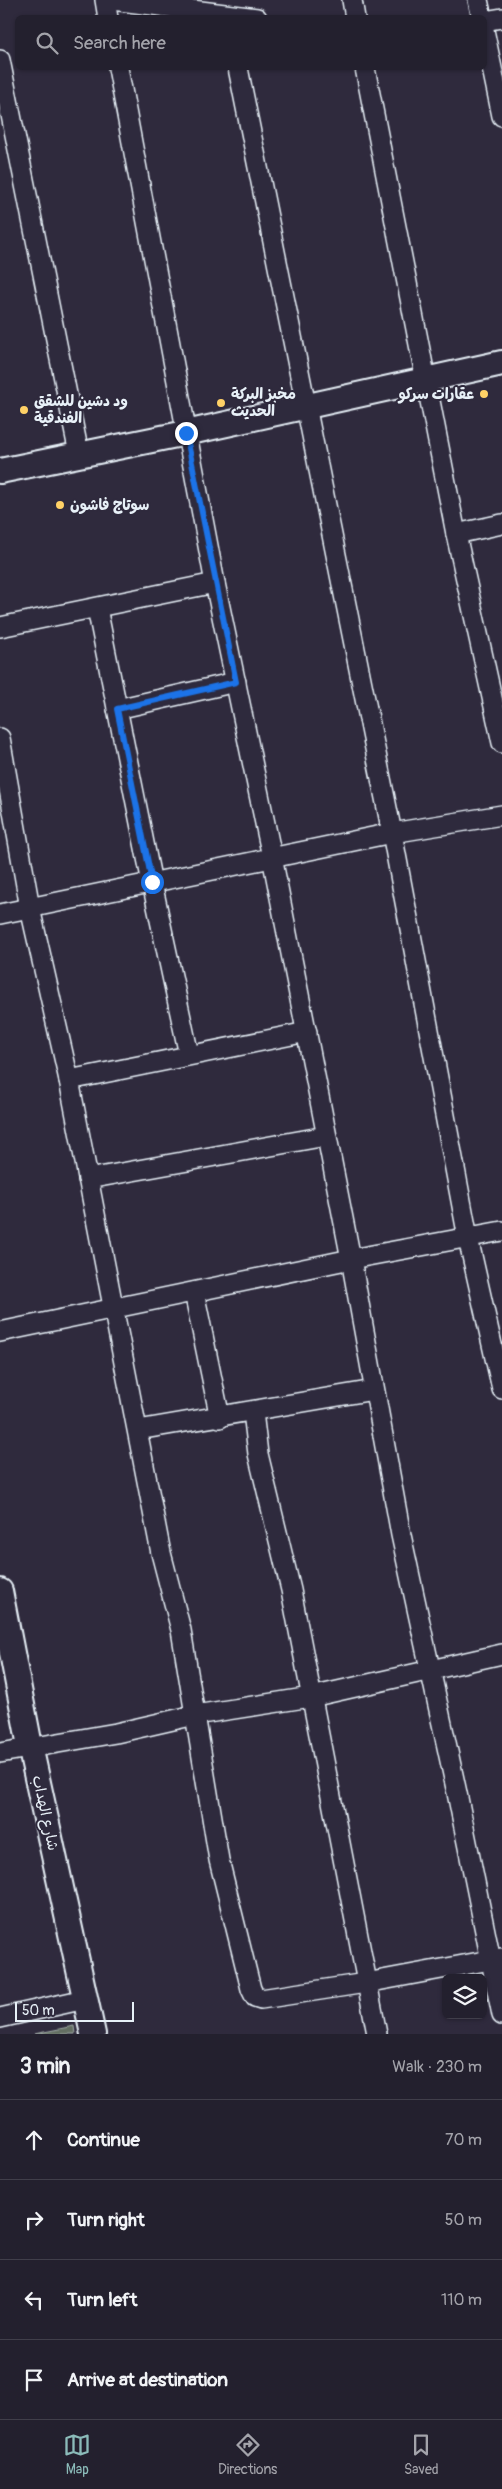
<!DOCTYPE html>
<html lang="en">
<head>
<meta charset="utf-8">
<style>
	body { margin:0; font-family:Pangolin,"Playpen Sans Arabic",sans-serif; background:#2b2836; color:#f1f3f6 }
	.controls { position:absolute; right:15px; bottom:15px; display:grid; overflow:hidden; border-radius:8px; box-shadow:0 1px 4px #0004 }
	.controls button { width:45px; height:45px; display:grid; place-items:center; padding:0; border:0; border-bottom:1px solid #403e4a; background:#23202e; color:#f1f3f6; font:25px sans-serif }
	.scale { position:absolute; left:15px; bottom:12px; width:119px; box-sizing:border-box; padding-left:5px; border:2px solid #e8f1f8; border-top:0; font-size:14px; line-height:18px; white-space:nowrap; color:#e8f1f8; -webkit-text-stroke:4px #2f2a3d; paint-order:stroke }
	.stop { position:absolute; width:15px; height:15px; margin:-11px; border:4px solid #1a73e8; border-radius:50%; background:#fff }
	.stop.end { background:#1a73e8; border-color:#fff; box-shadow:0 1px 5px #0008 }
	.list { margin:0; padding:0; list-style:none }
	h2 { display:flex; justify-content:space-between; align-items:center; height:65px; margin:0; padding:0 20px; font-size:21px }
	h2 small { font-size:16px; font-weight:400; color:#a3a3aa }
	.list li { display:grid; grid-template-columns:32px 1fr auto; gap:15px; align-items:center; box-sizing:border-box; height:80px; padding:0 20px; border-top:1px solid #403e4a }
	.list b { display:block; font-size:19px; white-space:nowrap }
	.list em { font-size:16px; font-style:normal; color:#a3a3aa }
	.icon { flex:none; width:28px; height:28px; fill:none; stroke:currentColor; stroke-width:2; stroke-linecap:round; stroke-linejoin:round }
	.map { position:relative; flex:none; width:502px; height:2034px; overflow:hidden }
	.search { position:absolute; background:#23202e; box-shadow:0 1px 4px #0004; left:15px; right:15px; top:15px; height:55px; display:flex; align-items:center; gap:12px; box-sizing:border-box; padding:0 18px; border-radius:8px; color:#a3a3aa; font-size:19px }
	.sheet { height:385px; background:#23202e }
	nav { display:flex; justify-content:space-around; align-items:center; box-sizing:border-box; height:70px; border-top:1px solid #403e4a; background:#23202e; font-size:14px; color:#a3a3aa }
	nav a { display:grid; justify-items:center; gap:2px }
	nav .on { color:#8bbbb9 }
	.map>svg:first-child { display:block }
</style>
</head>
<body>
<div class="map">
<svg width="502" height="2034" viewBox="0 0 502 2034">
	<rect width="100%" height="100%" fill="#2f2a3d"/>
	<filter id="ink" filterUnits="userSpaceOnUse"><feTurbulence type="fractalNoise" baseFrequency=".02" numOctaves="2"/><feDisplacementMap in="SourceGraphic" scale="10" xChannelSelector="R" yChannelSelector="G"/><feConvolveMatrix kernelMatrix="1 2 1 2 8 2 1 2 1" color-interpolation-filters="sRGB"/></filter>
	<g filter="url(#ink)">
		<path fill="#636e62" stroke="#a6b0ad" d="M74,2026L75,2034H34Z"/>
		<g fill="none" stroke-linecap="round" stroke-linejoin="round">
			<g stroke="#e8f1f8" stroke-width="22">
				<g id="minor">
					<path d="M105,0L108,18"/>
					<path d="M112,0L257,18"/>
					<path d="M352,0L355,18"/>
					<path d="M478,0L482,18"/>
					<path d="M484,21L502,18"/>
					<path d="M484,30L502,116"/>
					<path d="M0,60L79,454"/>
					<path d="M118,68L215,583L272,857L351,1259L401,1535L457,1793L502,2015"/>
					<path d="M238,68L392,833L468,1238L502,1389"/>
					<path d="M365,68L456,534L502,743"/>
					<path d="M456,534L502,524"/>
					<path d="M97,608L152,883L189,1055"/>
					<path d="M0,627L215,583"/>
					<path d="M117,709L236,682"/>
					<path d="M0,738L30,908L69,1080L161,1553L181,1630L219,1860L251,1989L255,1997L261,1999L366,1983L501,1958"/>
					<path d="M0,914L392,833L502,815"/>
					<path d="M69,1080L307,1032"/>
					<path d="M88,1179L326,1136"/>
					<path d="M194,1292L220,1418"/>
					<path d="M0,1332L351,1259L502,1231"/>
					<path d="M253,1412L258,1454L291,1590L377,2034"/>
					<path d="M138,1430L374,1390"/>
					<path d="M0,1753L116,1733L195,1715L311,1697L502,1654"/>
					<path d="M0,2018L85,1999"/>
				</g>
			</g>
			<g stroke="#e8f1f8" stroke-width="28">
				<g id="tertiary">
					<path d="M0,471L186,433L502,363"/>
					<path d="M0,1591L30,1746L93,2034"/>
				</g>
			</g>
			<use href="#minor" stroke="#2f2a3d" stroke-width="19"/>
			<use href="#tertiary" stroke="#2f2a3d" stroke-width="24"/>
		</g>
	</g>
	<g fill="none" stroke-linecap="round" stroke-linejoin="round" filter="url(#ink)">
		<path stroke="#1a73e8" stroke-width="6" d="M152,882L117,709L236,682L186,433"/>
	</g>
	<g fill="#ffd166" stroke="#2f2a3d" stroke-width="2">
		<circle cx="484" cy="394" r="5"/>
		<circle cx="221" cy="403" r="5"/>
		<circle cx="24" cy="410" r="5"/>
		<circle cx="60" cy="505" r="5"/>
	</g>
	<g text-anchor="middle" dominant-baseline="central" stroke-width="4" stroke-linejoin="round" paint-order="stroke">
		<g font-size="15" font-weight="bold" fill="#e8f1f8" stroke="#2f2a3d" text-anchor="start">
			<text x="231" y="394">مخبز البركة<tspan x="231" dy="17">الحديث</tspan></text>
			<text x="474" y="394" text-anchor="end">عقارات سركو</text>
			<text x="34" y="401">ود دشين للشقق<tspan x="34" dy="17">الفندقية</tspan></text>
			<text x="70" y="505">سوتاج فاشون</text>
		</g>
		<g font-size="15" fill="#e8f1f8" stroke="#2f2a3d">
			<text transform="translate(45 1813) rotate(78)">شارع الهداب</text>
		</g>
	</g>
</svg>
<div class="controls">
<button><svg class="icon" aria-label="layers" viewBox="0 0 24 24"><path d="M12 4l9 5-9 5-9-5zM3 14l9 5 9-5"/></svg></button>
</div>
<div class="scale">50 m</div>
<div class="stop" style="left:152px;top:882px"></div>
<div class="stop end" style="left:186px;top:433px"></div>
<div class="search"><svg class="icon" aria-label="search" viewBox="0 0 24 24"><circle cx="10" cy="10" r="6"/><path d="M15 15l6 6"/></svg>Search here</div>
</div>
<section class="sheet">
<h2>3 min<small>Walk · 230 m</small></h2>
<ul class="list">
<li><svg class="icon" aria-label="ahead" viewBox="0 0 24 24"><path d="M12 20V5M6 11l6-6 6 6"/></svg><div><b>Continue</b></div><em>70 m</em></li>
<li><svg class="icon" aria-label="right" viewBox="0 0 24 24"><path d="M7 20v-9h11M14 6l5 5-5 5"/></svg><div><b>Turn right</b></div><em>50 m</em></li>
<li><svg class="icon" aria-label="left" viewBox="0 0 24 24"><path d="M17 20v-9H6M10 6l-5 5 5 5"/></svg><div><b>Turn left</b></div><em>110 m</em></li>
<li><svg class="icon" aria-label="arrive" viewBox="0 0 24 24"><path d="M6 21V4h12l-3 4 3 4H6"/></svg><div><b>Arrive at destination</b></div></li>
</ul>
</section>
<nav>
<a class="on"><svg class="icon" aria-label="map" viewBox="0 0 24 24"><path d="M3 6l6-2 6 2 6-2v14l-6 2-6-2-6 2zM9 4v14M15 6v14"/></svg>Map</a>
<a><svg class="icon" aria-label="directions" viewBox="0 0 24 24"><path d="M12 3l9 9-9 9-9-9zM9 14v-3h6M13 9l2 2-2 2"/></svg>Directions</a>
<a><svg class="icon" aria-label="saved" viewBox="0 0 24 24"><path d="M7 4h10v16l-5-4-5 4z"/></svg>Saved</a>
</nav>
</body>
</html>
